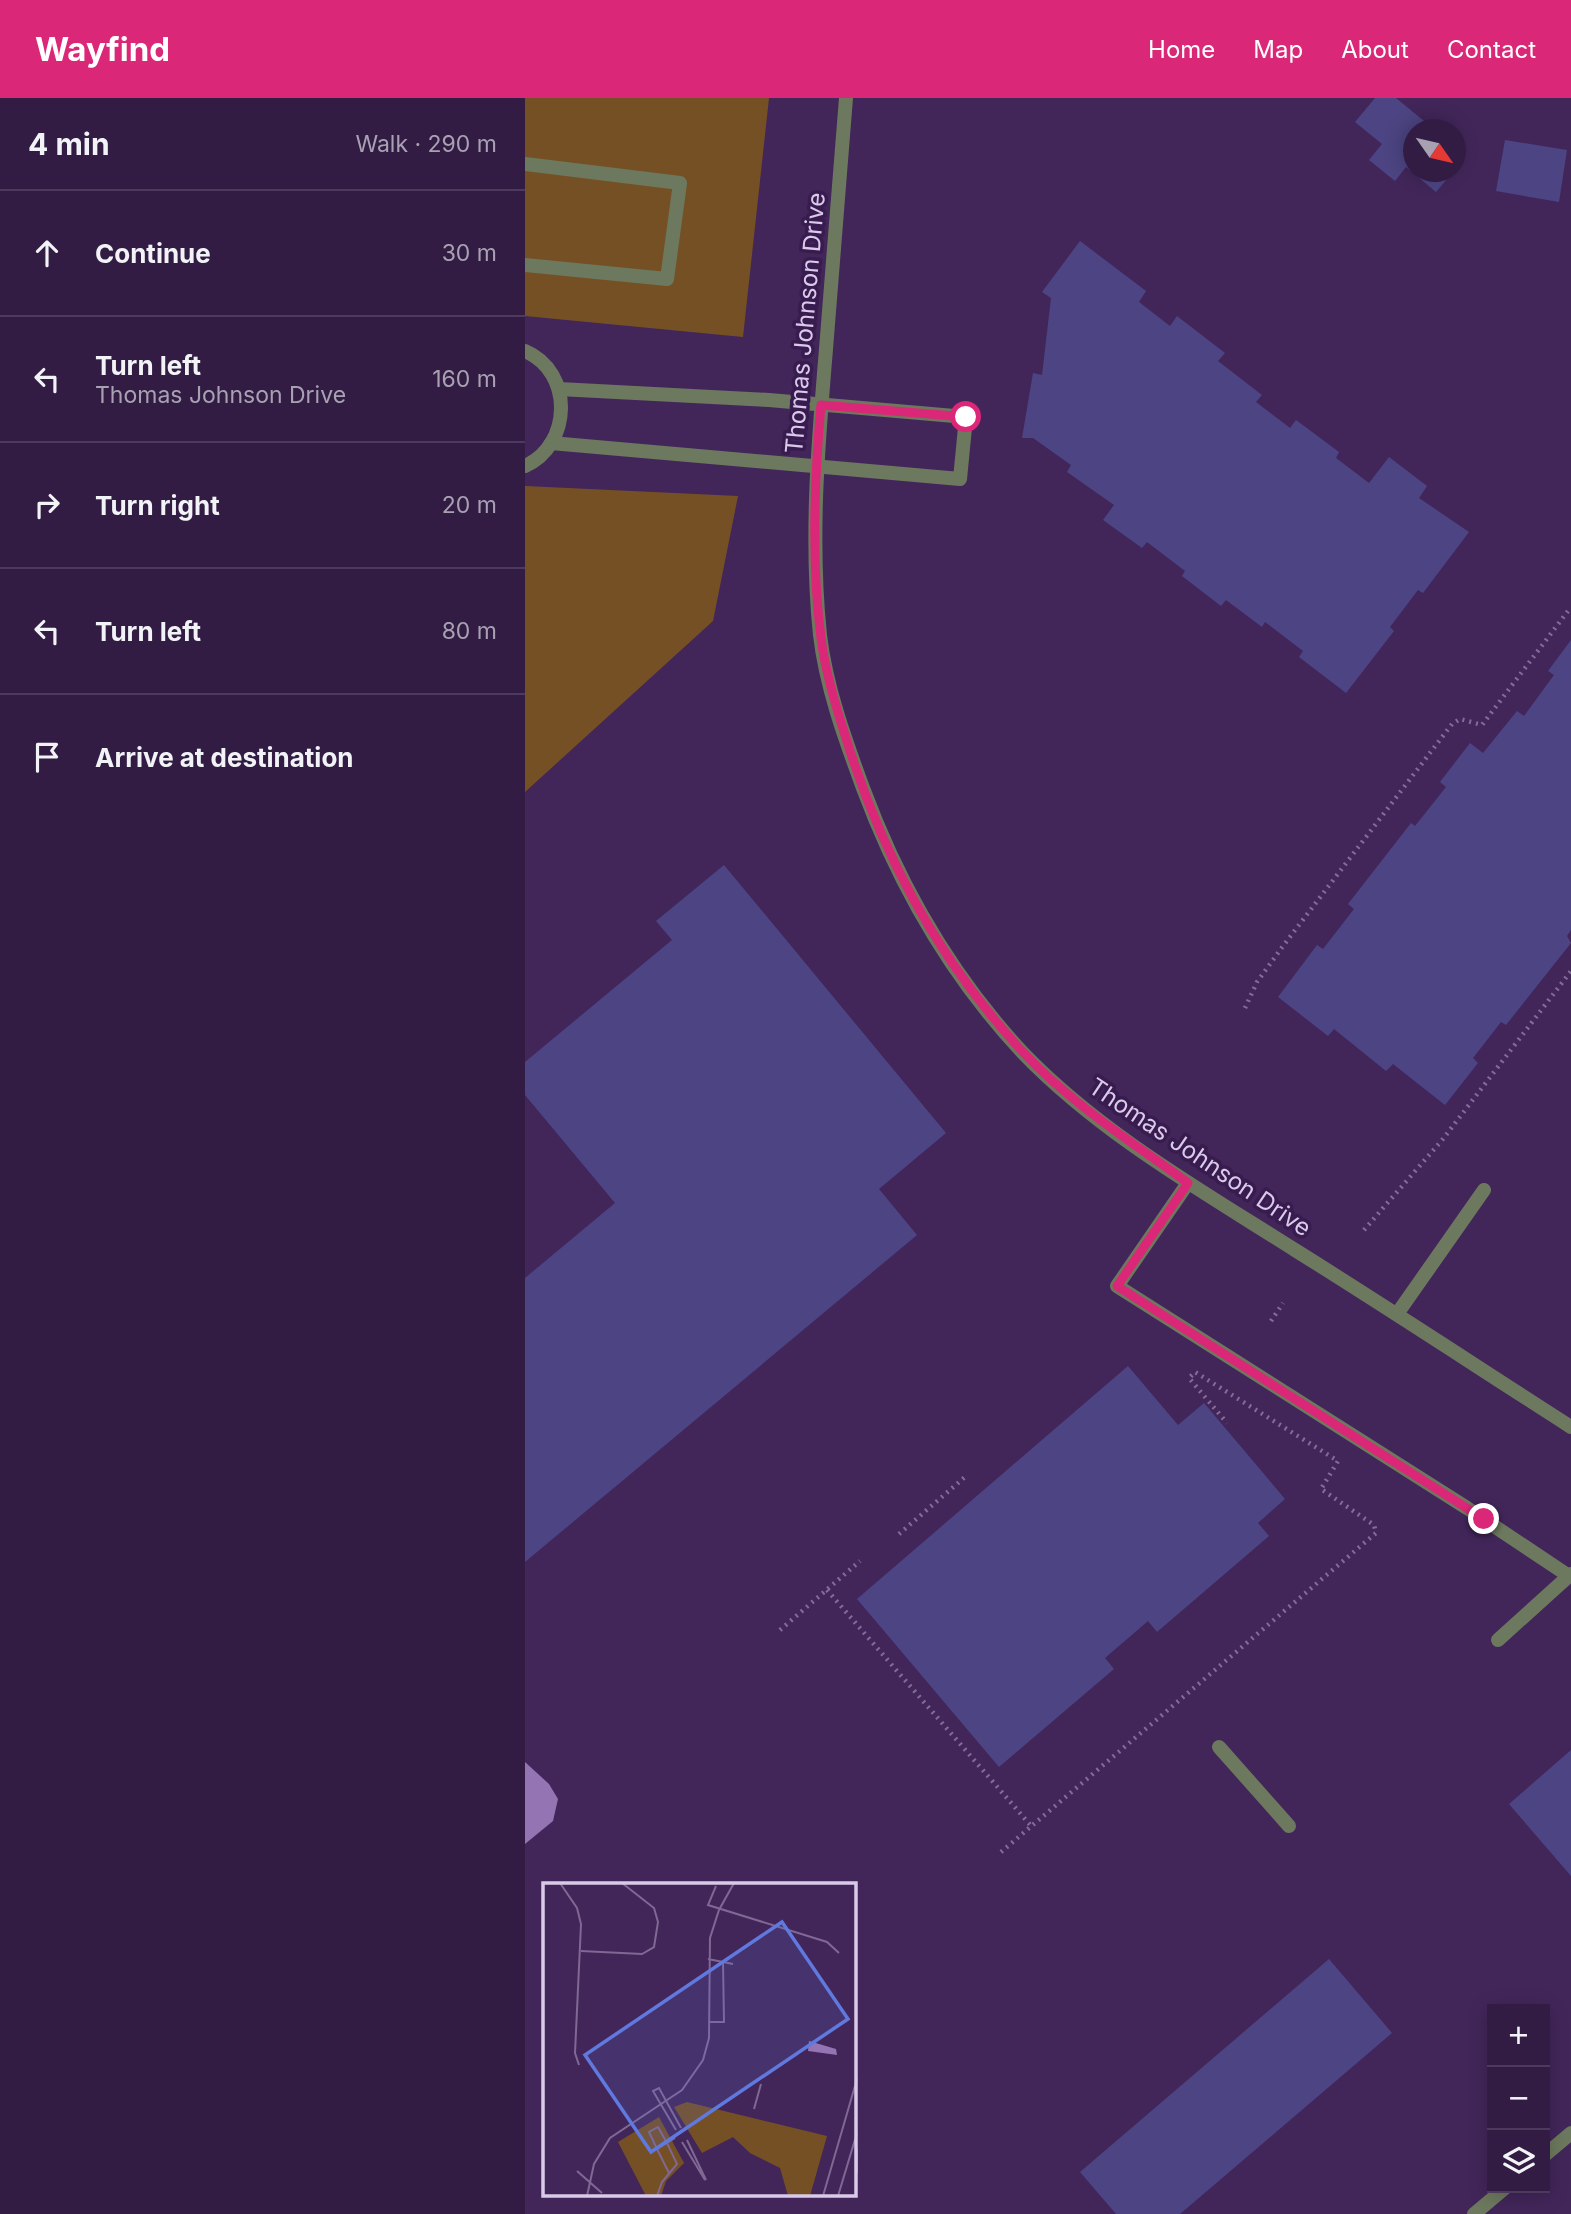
<!DOCTYPE html>
<html lang="en">
<head>
<meta charset="utf-8">
<style>
	body { margin:0; font-family:Inter,sans-serif; background:#3d294f; color:#f1f3f6 }
	.controls { position:absolute; right:21px; bottom:21px; display:grid; overflow:hidden; border-radius:0px; box-shadow:0 4px 18px #0003 }
	.controls button { width:63px; height:63px; display:grid; place-items:center; padding:0; border:0; border-bottom:2px solid #4d3a5d; background:#321c44; color:#f1f3f6; font:35px sans-serif }
	.compass { position:absolute; left:878px; top:21px; width:63px; height:63px; border-radius:50%; background:#321c44; box-shadow:0 4px 18px #0003; rotate:124deg }
	.stop { position:absolute; width:21px; height:21px; margin:-16px; border:5px solid #db2777; border-radius:50%; background:#fff }
	.stop.end { background:#db2777; border-color:#fff; box-shadow:0 2px 7px #0008 }
	.list { margin:0; padding:0; list-style:none }
	h2 { display:flex; justify-content:space-between; align-items:center; height:91px; margin:0; padding:0 28px; font-size:30px }
	h2 small { font-size:23px; font-weight:400; color:#a8a1b2 }
	.list li { display:grid; grid-template-columns:46px 1fr auto; gap:21px; align-items:center; box-sizing:border-box; height:126px; padding:0 28px; border-top:2px solid #4d3a5d }
	.list b { display:block; font-size:26px; white-space:nowrap }
	.list p { margin:0; font-size:23px; white-space:nowrap; color:#a8a1b2 }
	.list em { font-size:23px; font-style:normal; color:#a8a1b2 }
	.icon { flex:none; width:38px; height:38px; fill:none; stroke:currentColor; stroke-width:2; stroke-linecap:round; stroke-linejoin:round }
	.map { position:relative; flex:none; width:1046px; height:2116px; overflow:hidden }
	header { display:flex; align-items:center; gap:42px; box-sizing:border-box; height:98px; padding:0 35px; background:#db2777; color:#fff }
	header strong { font-size:33px }
	nav { display:flex; gap:38px; margin-inline-start:auto; font-size:24px }
	main { display:flex }
	aside { flex:1; background:#321c44 }
	.map>svg:first-child { display:block }
</style>
</head>
<body>
<header>
<strong>Wayfind</strong>
<nav><a>Home</a><a>Map</a><a>About</a><a>Contact</a></nav>
</header>
<main>
<aside>
<h2>4 min<small>Walk · 290 m</small></h2>
<ul class="list">
<li><svg class="icon" aria-label="ahead" viewBox="0 0 24 24"><path d="M12 20V5M6 11l6-6 6 6"/></svg><div><b>Continue</b></div><em>30 m</em></li>
<li><svg class="icon" aria-label="left" viewBox="0 0 24 24"><path d="M17 20v-9H6M10 6l-5 5 5 5"/></svg><div><b>Turn left</b><p>Thomas Johnson Drive</p></div><em>160 m</em></li>
<li><svg class="icon" aria-label="right" viewBox="0 0 24 24"><path d="M7 20v-9h11M14 6l5 5-5 5"/></svg><div><b>Turn right</b></div><em>20 m</em></li>
<li><svg class="icon" aria-label="left" viewBox="0 0 24 24"><path d="M17 20v-9H6M10 6l-5 5 5 5"/></svg><div><b>Turn left</b></div><em>80 m</em></li>
<li><svg class="icon" aria-label="arrive" viewBox="0 0 24 24"><path d="M6 21V4h12l-3 4 3 4H6"/></svg><div><b>Arrive at destination</b></div></li>
</ul>
</aside>
<div class="map">
<svg width="1046" height="2116" viewBox="0 0 1046 2116">
	<rect width="100%" height="100%" fill="#42265a"/>
	<g fill="#765025">
		<path d="M0,0H244L218,239L0,218Z"/>
		<path d="M0,388L213,398L188,523L0,694Z"/>
	</g>
	<path fill="#9474b3" d="M0,1664L24,1686L33,1701L28,1723L0,1746Z"/>
	<g fill="#4d4583">
		<path d="M850,0H871L910,32H888V74H928L911,94L881,69L870,83L844,62L857,46L830,24Z"/>
		<path d="M980,42L1042,52L1034,104L971,93Z"/>
		<path d="M555,143L621,193L614,204L645,228L652,218L700,255L693,263L737,297L731,304L765,330L771,322L814,354L811,360L844,385L864,359L902,388L894,400L944,434L898,495L893,492L865,529L869,533L821,595L774,559L778,553L740,524L737,529L701,502L696,508L657,478L660,473L622,444L617,450L578,422L589,407L542,374L546,367L508,340H497L508,275L517,277L526,200L517,194Z"/>
		<path d="M1046,542V832L1042,838L1046,845L981,927L976,924L948,960L953,965L920,1007L868,966L861,973L809,931L803,938L753,899L792,847L798,851L829,811L823,806L886,725L890,728L921,689L915,684L945,645L958,655L992,613L999,618L1029,577L1023,573Z"/>
		<path d="M199,767L421,1035L354,1091L392,1137L0,1464V1180L90,1105L0,997V964L147,842L131,823Z"/>
		<path d="M603,1268L653,1327L679,1305L760,1401L733,1425L744,1438L632,1534L623,1523L580,1560L589,1571L474,1669L332,1501Z"/>
		<path d="M1046,1652V1778L984,1706Z"/>
		<path d="M804,1861L867,1935L655,2116H591L555,2074Z"/>
	</g>
	<g fill="none" stroke-linecap="round" stroke-linejoin="round">
		<g stroke="#836c98" stroke-width="4.5" stroke-dasharray="2 5" stroke-linecap="butt">
			<path d="M720,910L732,884L758,848L927,626L935,621L957,627L1046,509"/>
			<path d="M839,1132L918,1041L1046,873"/>
			<path d="M746,1223L758,1205"/>
			<path d="M374,1436L440,1379"/>
			<path d="M302,1492L507,1729"/>
			<path d="M255,1532L335,1463"/>
			<path d="M476,1754L851,1435L849,1427L796,1391L813,1363L670,1274L664,1280L702,1325"/>
		</g>
		<g stroke="#6d795e" stroke-width="14">
			<path d="M0,66L155,85L142,181L0,167"/>
			<path d="M0,253C49,274 47,347 0,368"/>
			<path d="M26,345L435,381L441,319L244,302L34,291"/>
			<path d="M663,1085L592,1188L942,1410L1044,1478"/>
			<path d="M872,1216L959,1092"/>
			<path d="M973,1542L1046,1476"/>
			<path d="M694,1649L764,1728"/>
		</g>
		<g stroke="#6d795e" stroke-width="14">
			<path d="M1020,2057L1046,2035"/>
			<path d="M949,2116L980,2090"/>
		</g>
		<path stroke="#6d795e" stroke-width="14" d="M321,0C314,84 307,168 301,251C293,347 285,441 295,537C301,589 320,641 338,690C374,787 427,879 498,955C575,1035 677,1093 770,1152C863,1210 954,1270 1046,1329"/>
	</g>
	<g fill="none" stroke-linecap="round" stroke-linejoin="round">
		<path stroke="#db2777" stroke-width="9" d="M441,319L296,307C289,384 286,463 296,540C300,573 310,606 320,637C356,755 414,863 497,953C545,1005 607,1044 663,1085L592,1188L959,1421"/>
	</g>
	<g text-anchor="middle" dominant-baseline="central" stroke-width="7" stroke-linejoin="round" paint-order="stroke">
		<g font-size="24" fill="#dacaea" stroke="#381b4f">
			<text transform="translate(280 225) rotate(-85)">Thomas Johnson Drive</text>
			<text transform="translate(675 1059) rotate(34)">Thomas Johnson Drive</text>
		</g>
	</g>
	<g transform="translate(18 1785)">
		<rect width="313" height="313" fill="#42265a"/>
		<path d="M144,219L284,253L267,313H245L237,285L207,270L190,254L159,270L131,224ZM116,234L141,280L123,298L118,313H103L75,259Z" fill="#765025"/>
		<path d="M266,158L293,166L294,172L265,168Z" fill="#9474b3"/>
		<path fill="none" stroke="#7f6894" stroke-width="2" d="M17,0L34,25L38,41L32,170L36,182M173,3L165,22L284,59L296,70M38,68L99,71L111,64L115,39L111,25L79,0M165,76L190,81M167,139H181L180,79M211,226L218,201M133,247L110,208L116,205L138,245M144,257L163,297M139,259L162,297M114,266L126,290M314,266V290M34,288L59,310M44,313L51,281L67,255L139,207L160,177L166,155L167,55L176,27L191,0M114,313L119,299L134,281L124,260L115,244L106,249L114,266L124,260L132,255M280,313L314,196M295,313L314,250"/>
		<path fill="#5f79de" fill-opacity="0.15" stroke="#5f79de" stroke-width="3.5" d="M239,39L305,136L108,269L42,172Z"/>
		<rect width="313" height="313" fill="none" stroke="#dacaea" stroke-width="3.5"/>
	</g>
</svg>
<div class="controls">
<button>+</button>
<button>−</button>
<button><svg class="icon" aria-label="layers" viewBox="0 0 24 24"><path d="M12 4l9 5-9 5-9-5zM3 14l9 5 9-5"/></svg></button>
</div>
<svg class="compass" viewBox="-18 -18 36 36"><path d="M0-13l5 13h-10z" fill="#e53935"/><path d="M0 13l5-13h-10z" fill="#a8a1b2"/></svg>
<div class="stop" style="left:441px;top:319px"></div>
<div class="stop end" style="left:959px;top:1421px"></div>
</div>
</main>
</body>
</html>
